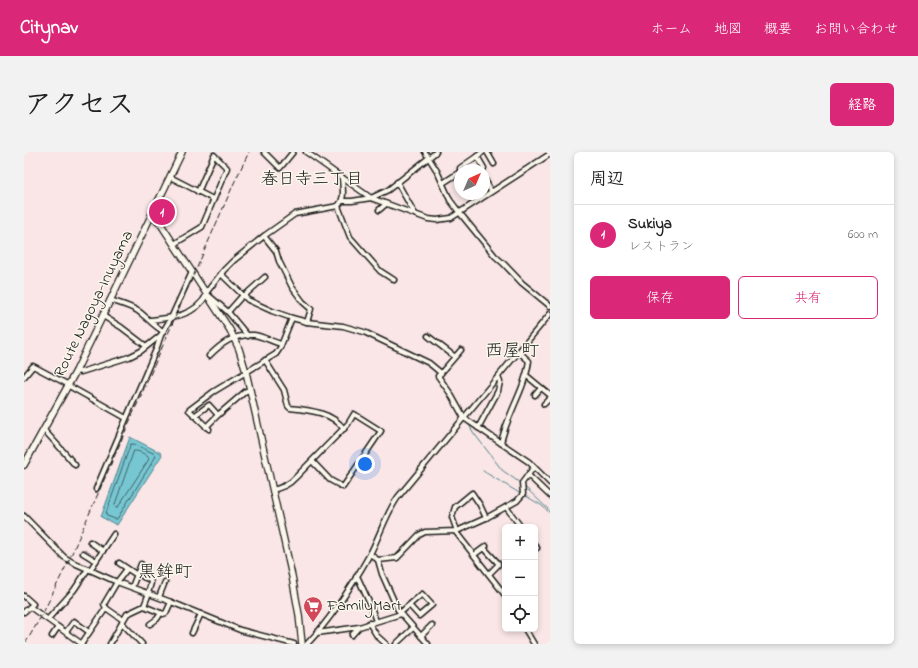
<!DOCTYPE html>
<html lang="ja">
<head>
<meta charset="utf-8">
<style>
	body { margin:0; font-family:"Indie Flower","Klee One",sans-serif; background:#f2f2f2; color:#222 }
	.controls { position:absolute; right:12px; bottom:12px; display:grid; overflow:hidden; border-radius:6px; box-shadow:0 2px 6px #0003 }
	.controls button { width:36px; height:36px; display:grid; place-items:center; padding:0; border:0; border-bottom:1px solid #e0e0e0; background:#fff; color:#222; font:20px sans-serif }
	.compass { position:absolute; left:430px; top:12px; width:36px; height:36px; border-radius:50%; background:#fff; box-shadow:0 2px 6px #0003; rotate:44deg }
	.you { position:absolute; left:341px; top:312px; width:14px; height:14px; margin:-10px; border:3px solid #fff; border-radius:50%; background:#1a73e8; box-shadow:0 0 0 6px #1a73e833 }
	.badge { display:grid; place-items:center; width:26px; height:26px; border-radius:50%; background:#db2777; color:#fff; font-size:13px; font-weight:700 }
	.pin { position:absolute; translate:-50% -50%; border:2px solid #fff; box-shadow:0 1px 4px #0006 }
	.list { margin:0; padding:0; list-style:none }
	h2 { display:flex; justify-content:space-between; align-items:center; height:52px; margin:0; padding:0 16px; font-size:17px }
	h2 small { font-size:13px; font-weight:400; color:#767676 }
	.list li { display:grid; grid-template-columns:26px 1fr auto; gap:12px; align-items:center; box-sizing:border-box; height:60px; padding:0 16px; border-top:1px solid #e0e0e0 }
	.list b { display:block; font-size:15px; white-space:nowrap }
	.list p { margin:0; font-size:13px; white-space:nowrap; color:#767676 }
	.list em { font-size:13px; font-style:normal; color:#767676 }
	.actions { display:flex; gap:8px; padding:12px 16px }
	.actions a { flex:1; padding:9px 0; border:1px solid #db2777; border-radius:6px; text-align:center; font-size:14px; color:#db2777 }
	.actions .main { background:#db2777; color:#fff }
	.icon { flex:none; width:22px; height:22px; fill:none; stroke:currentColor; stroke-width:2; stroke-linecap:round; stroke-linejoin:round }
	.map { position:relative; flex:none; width:526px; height:492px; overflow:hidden; border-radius:6px }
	header { display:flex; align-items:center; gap:24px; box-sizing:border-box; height:56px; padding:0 20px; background:#db2777; color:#fff }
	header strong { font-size:19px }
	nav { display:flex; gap:22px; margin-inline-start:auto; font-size:14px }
	.intro { display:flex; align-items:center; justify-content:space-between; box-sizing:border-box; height:96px; padding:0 24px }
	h1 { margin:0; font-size:28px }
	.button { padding:10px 18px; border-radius:6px; background:#db2777; color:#fff; font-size:14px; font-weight:700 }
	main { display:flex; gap:24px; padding:0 24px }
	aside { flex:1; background:#fff; border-radius:6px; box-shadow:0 2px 6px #0003 }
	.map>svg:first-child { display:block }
</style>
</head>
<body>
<header>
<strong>Citynav</strong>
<nav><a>ホーム</a><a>地図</a><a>概要</a><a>お問い合わせ</a></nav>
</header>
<div class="intro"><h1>アクセス</h1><a class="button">経路</a></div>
<main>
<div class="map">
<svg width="526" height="492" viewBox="0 0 526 492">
	<rect width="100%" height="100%" fill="#fae6e6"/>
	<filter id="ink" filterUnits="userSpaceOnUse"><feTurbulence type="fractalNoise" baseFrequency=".025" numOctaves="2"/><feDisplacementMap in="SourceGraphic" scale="8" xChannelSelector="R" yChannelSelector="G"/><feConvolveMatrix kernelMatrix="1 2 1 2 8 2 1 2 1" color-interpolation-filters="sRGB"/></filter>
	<g filter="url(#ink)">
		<path fill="#77c7d3" stroke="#53838a" d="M106,285L137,301L138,303L93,373L77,365Z"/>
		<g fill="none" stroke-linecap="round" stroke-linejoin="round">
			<g stroke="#406065" stroke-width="1">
				<path d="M107,292H110L131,302L132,304L93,367H91L83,364L82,362Z"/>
				<path d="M110,299C114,298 124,303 125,307L94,355H92L91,353Z"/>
			</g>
			<g stroke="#53838a" stroke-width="1">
				<path d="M380,201L390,206"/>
				<path d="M417,224L423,233"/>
				<path d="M444,271L449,280L478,318L496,331"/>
				<path d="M459,319L497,342"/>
				<path d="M500,334L526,359"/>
				<path d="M500,343L517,353L526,361"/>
			</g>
			<g stroke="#1c1c1c" stroke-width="7">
				<g id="minor">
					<path d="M240,0L256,16L269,0"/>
					<path d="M282,0L347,46L404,67L413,68L427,66L526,2"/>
					<path d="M401,0L413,19L426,48L435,60L471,104L480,112L498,131L526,154"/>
					<path d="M463,0L470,12"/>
					<path d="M453,4L460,16L459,18"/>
					<path d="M436,18V16L459,0"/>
					<path d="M146,25L189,47"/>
					<path d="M460,26L467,39"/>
					<path d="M373,30L391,62"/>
					<path d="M419,31L436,20"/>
					<path d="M318,49H328L347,46L364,38L412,0"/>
					<path d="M314,54L326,85L356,119L370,128"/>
					<path d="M355,58L362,52"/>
					<path d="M240,84L252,99L255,109L268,135L279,150L287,157L283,170"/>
					<path d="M150,92L178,75L203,16L190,3L174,40"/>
					<path d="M197,122L224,148L248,159L268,166L283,170L319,174L340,180L405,211L417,221L414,224L426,241L440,266L505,310L526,331"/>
					<path d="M182,141L200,118L209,109L240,84L271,62L314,54C322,46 318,35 318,25"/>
					<path d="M220,144L241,125"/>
					<path d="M86,148C95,151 106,154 114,159C123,165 129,174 139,179"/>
					<path d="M204,160L219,143"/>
					<path d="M79,164L97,175L122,194"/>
					<path d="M126,168C147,166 172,164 183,142L204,160L224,184"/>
					<path d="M404,184L430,204"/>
					<path d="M185,204C198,191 210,182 230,183C238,184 249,190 257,192"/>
					<path d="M241,208L260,238L264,254L266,256C285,258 308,260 320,277"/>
					<path d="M52,219L57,220L105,205L117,199L137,183"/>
					<path d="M417,221L437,198"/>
					<path d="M503,224L526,243"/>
					<path d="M0,225L9,214L45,233"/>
					<path d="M45,234L102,266"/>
					<path d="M511,243L517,236"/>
					<path d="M520,252L526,246"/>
					<path d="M170,264L185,253L194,263"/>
					<path d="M182,275L194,263L222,239L226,238"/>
					<path d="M454,276L474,239L476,230L474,225"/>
					<path d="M185,277L165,258L189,240L252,202L256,196L268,166"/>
					<path d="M20,278L39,299L51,313"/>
					<path d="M477,291C483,262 501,238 505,209L495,200"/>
					<path d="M504,323L526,344"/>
					<path d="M72,337L133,195L137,183L147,166L168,120"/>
					<path d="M249,338C258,335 265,333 271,326L324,272L330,262L357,279L319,335L306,328L288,309"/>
					<path d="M482,355L497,375"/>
					<path d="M0,364L40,405L50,411L93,430L147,450L216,478L270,492"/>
					<path d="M431,379L481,443"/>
					<path d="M433,379L428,365L431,355L448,341L456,353L462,366"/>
					<path d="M66,390L79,399"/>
					<path d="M511,393L513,396"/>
					<path d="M461,397L474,411V413L465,422"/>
					<path d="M59,401L72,409"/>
					<path d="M346,402L354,408L358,422L374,458L404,492"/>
					<path d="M450,403L462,394"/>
					<path d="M354,408L373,406L395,383L401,380L433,379L462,366L493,349L499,342L498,331L510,315"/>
					<path d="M95,411L113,423"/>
					<path d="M66,418L90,382"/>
					<path d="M119,425L126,428L127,431L124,441"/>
					<path d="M332,425L334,426L345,450L352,469"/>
					<path d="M108,435L117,412"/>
					<path d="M0,444L9,452L0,460"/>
					<path d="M135,445L141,430"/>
					<path d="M120,454L139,462L142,461L147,450"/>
					<path d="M6,455L58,492"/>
					<path d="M82,456L99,468"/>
					<path d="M376,461L398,442L408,453L395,464L385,453"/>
					<path d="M24,467L50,438L64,417"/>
					<path d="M98,471L118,492"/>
					<path d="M345,471L353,484L362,492"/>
					<path d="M126,472L133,467L137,461"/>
					<path d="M501,477L510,492"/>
					<path d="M42,480L50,469L65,480"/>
					<path d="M168,481L177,462"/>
					<path d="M293,481L335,475"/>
					<path d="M328,483L335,475L377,462"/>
					<path d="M28,484L34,475"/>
					<path d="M397,484L408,473"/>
					<path d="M58,491L82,456L80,452L93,430L103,417"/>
					<path d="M86,492L103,462L120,454L125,441"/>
					<path d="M283,492C308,466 328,434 346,402C356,383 362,362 374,345L526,162"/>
					<path d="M372,492L389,476"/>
				</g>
			</g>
			<g stroke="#1c1c1c" stroke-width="8">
				<g id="secondary">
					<path d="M128,63L136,71L206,178L215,197L222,220L268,424L275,463L278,492"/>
					<path d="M0,313L52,219L158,0"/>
				</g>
			</g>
			<use href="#minor" stroke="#fbf7ec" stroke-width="4"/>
			<use href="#secondary" stroke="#fbf7ec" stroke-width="5.5"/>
			<path stroke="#1c1c1c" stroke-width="1" stroke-dasharray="6 3" stroke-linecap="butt" d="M1,492L18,463L45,408L210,31L225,0"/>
		</g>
	</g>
	<defs>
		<g id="supermarket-pin" transform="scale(1)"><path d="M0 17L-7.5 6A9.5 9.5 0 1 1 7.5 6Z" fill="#d1495b" stroke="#fbf7ec"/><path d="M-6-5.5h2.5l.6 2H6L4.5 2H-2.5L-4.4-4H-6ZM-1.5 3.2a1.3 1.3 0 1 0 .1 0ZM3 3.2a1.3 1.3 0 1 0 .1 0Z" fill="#fff"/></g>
	</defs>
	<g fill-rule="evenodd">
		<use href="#supermarket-pin" x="289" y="454"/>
	</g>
	<g text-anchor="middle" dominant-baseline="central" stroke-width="3" stroke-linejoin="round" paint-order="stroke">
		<g font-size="16" fill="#1c1c1c" stroke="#fbf7ec">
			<text transform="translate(70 152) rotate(-64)">Route Nagoya-Inuyama</text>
		</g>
		<g font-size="16" fill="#1c1c1c" stroke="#fbf7ec" text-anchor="start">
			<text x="303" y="454">FamilyMart</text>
		</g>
		<g font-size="17" fill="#1c1c1c" stroke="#fbf7ec">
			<text x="288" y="27">春日寺三丁目</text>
		</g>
		<g font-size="18" fill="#1c1c1c" stroke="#fbf7ec">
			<text x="488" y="200">西屋町</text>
			<text x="141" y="421">黒鉾町</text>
		</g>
	</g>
</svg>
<div class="controls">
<button>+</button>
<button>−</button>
<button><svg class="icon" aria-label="locate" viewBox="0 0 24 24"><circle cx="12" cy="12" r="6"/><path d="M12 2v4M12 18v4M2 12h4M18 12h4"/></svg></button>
</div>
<svg class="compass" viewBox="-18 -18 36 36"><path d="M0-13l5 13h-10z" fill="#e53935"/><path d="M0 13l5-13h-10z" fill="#767676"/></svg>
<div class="you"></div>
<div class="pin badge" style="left:138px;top:60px">1</div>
</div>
<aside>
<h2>周辺<small></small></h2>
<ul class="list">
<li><span class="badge">1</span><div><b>Sukiya</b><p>レストラン</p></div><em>600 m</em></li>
</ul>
<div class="actions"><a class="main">保存</a><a>共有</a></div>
</aside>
</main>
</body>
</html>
